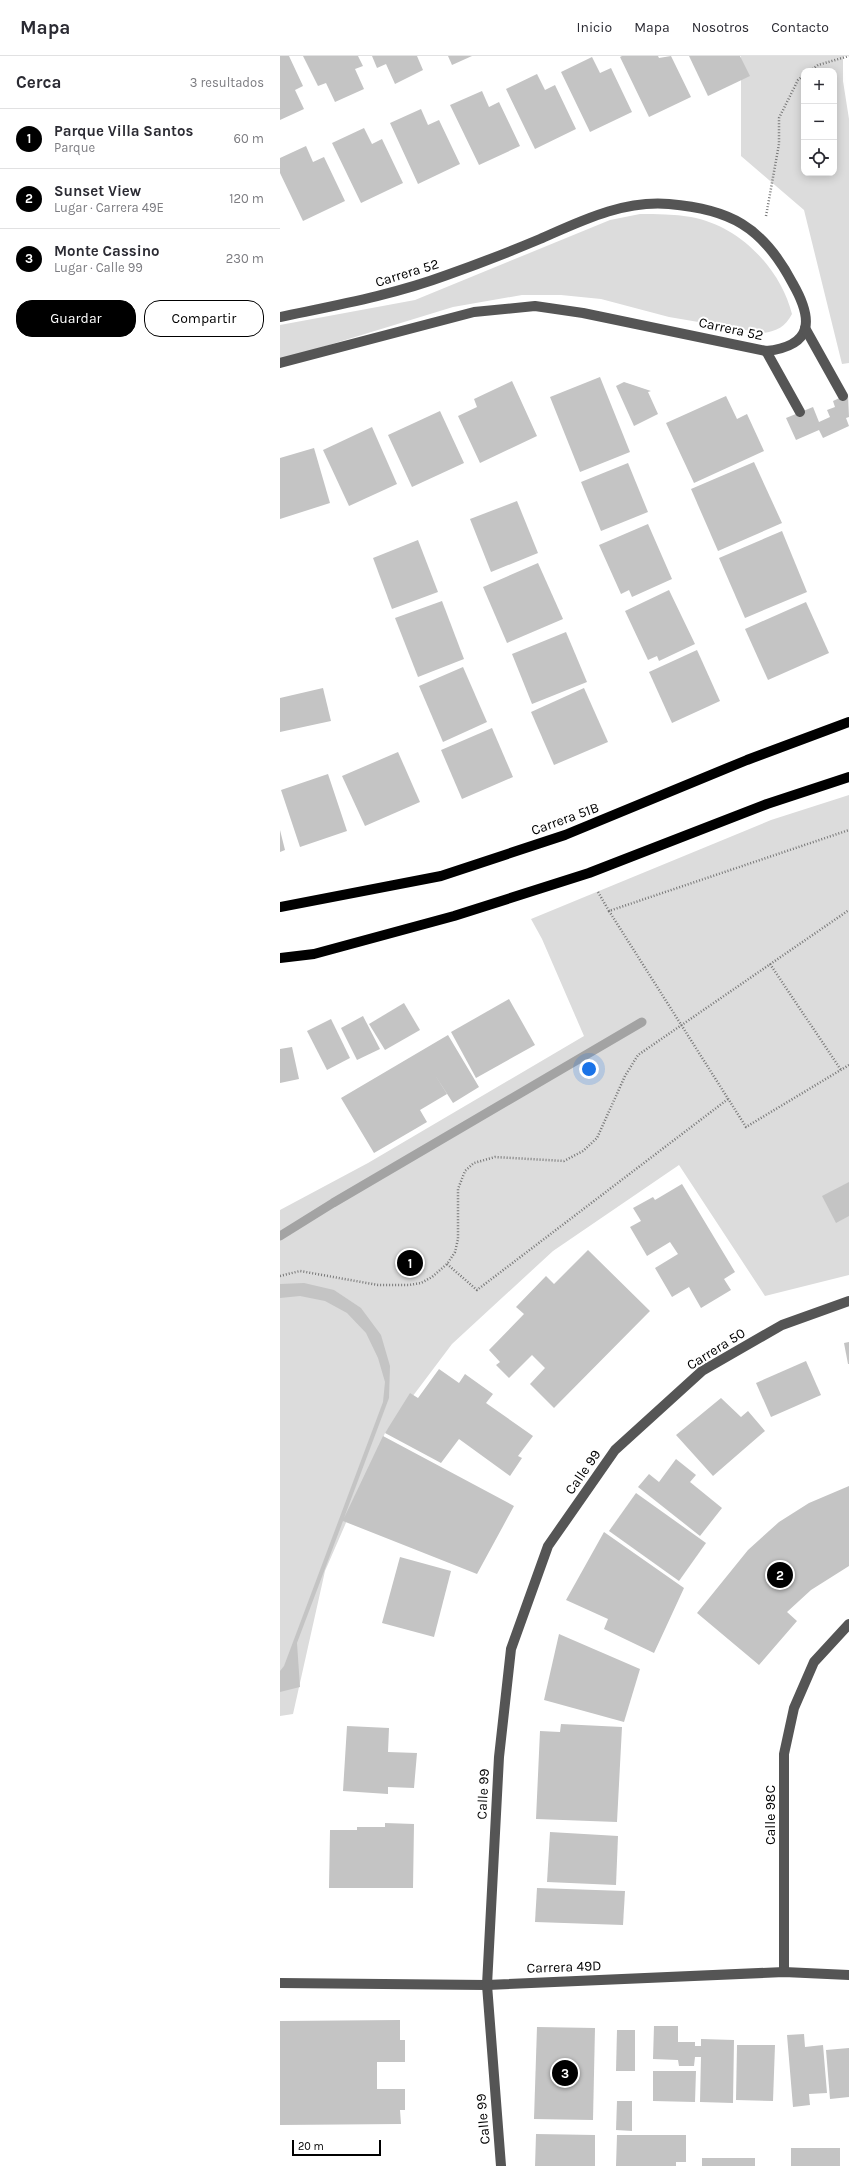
<!DOCTYPE html>
<html lang="es">
<head>
<meta charset="utf-8">
<style>
	body { margin:0; font-family:Karla,sans-serif; background:#f7f7f7; color:#2b2b33 }
	.controls { position:absolute; right:12px; top:12px; display:grid; overflow:hidden; border-radius:8px; box-shadow:0 2px 10px #0003 }
	.controls button { width:36px; height:36px; display:grid; place-items:center; padding:0; border:0; border-bottom:1px solid #e1e1e2; background:#fff; color:#2b2b33; font:20px sans-serif }
	.scale { position:absolute; left:12px; bottom:10px; width:89px; box-sizing:border-box; padding-left:4px; border:2px solid #000; border-top:0; font-size:11px; line-height:14px; white-space:nowrap; color:#000; -webkit-text-stroke:3px #fff; paint-order:stroke }
	.you { position:absolute; left:309px; top:1013px; width:14px; height:14px; margin:-10px; border:3px solid #fff; border-radius:50%; background:#1a73e8; box-shadow:0 0 0 6px #1a73e833 }
	.badge { display:grid; place-items:center; width:26px; height:26px; border-radius:50%; background:#000; color:#fff; font-size:13px; font-weight:700 }
	.pin { position:absolute; translate:-50% -50%; border:2px solid #fff; box-shadow:0 1px 4px #0006 }
	.list { margin:0; padding:0; list-style:none }
	h2 { display:flex; justify-content:space-between; align-items:center; height:52px; margin:0; padding:0 16px; font-size:17px }
	h2 small { font-size:13px; font-weight:400; color:#7c7c81 }
	.list li { display:grid; grid-template-columns:26px 1fr auto; gap:12px; align-items:center; box-sizing:border-box; height:60px; padding:0 16px; border-top:1px solid #e1e1e2 }
	.list b { display:block; font-size:15px; white-space:nowrap }
	.list p { margin:0; font-size:13px; white-space:nowrap; color:#7c7c81 }
	.list em { font-size:13px; font-style:normal; color:#7c7c81 }
	.actions { display:flex; gap:8px; padding:12px 16px }
	.actions a { flex:1; padding:9px 0; border:1px solid #000; border-radius:16px; text-align:center; font-size:14px; color:#000 }
	.actions .main { background:#000; color:#fff }
	.icon { flex:none; width:22px; height:22px; fill:none; stroke:currentColor; stroke-width:2; stroke-linecap:round; stroke-linejoin:round }
	.map { position:relative; flex:none; width:569px; height:2110px; overflow:hidden }
	header { display:flex; align-items:center; gap:24px; box-sizing:border-box; height:56px; padding:0 20px; background:#fff; border-bottom:1px solid #e1e1e2 }
	header strong { font-size:19px }
	nav { display:flex; gap:22px; margin-inline-start:auto; font-size:14px }
	main { display:flex }
	aside { flex:1; background:#fff }
	.map>svg:first-child { display:block }
</style>
</head>
<body>
<header>
<strong>Mapa</strong>
<nav><a>Inicio</a><a>Mapa</a><a>Nosotros</a><a>Contacto</a></nav>
</header>
<main>
<aside>
<h2>Cerca<small>3 resultados</small></h2>
<ul class="list">
<li><span class="badge">1</span><div><b>Parque Villa Santos</b><p>Parque</p></div><em>60 m</em></li>
<li><span class="badge">2</span><div><b>Sunset View</b><p>Lugar · Carrera 49E</p></div><em>120 m</em></li>
<li><span class="badge">3</span><div><b>Monte Cassino</b><p>Lugar · Calle 99</p></div><em>230 m</em></li>
</ul>
<div class="actions"><a class="main">Guardar</a><a>Compartir</a></div>
</aside>
<div class="map">
<svg width="569" height="2110" viewBox="0 0 569 2110">
	<rect width="100%" height="100%" fill="#fff"/>
	<g fill="#dcdcdc" fill-rule="evenodd">
		<path d="M461,0H563V25L569,63V307L562,308L524,154L461,100ZM524,15H554V117H524Z"/>
		<path d="M360,158C377,158 394,158 411,161C460,170 500,212 512,258C505,271 497,275 483,277L389,261L321,243L281,239H242L173,251L0,304V269L135,244L330,164Z"/>
		<path d="M569,739V1219L485,1240L399,1109L273,1195L172,1288L105,1377L45,1515L13,1658L0,1660V1154L88,1107L304,980L262,883L251,863L491,764Z"/>
	</g>
	<g fill="none" stroke-linecap="round" stroke-linejoin="round">
		<path stroke="#a3a3a3" stroke-width="9" d="M0,1180L53,1147L362,966"/>
	</g>
	<g fill="#c4c4c4">
		<path d="M0,0H9L23,30L15,34L24,53L0,64Z"/>
		<path d="M23,0H78L83,10L75,13L84,33L55,46L46,27L38,30Z"/>
		<path d="M92,0H137L143,14L115,28L106,8L97,12Z"/>
		<path d="M168,0H192L172,9Z"/>
		<path d="M342,0H378L379,2L391,0L411,41L369,61L340,1Z"/>
		<path d="M409,0H460L470,20L428,40Z"/>
		<path d="M312,1L320,17L331,12L352,56L310,76L281,16Z"/>
		<path d="M257,18L265,34L275,29L296,73L255,93L226,33Z"/>
		<path d="M202,35L209,51L219,46L240,90L199,109L170,49Z"/>
		<path d="M141,53L148,69L159,64L180,108L138,128L110,67Z"/>
		<path d="M84,72L92,88L102,83L123,127L81,147L52,87Z"/>
		<path d="M26,90L33,106L44,101L65,145L23,165L0,117V102Z"/>
		<path d="M320,321L350,396L300,416L270,341Z"/>
		<path d="M232,325L257,380L200,407L178,360L197,351L194,343Z"/>
		<path d="M344,326L371,335L368,336L378,358L354,370L336,330Z"/>
		<path d="M568,338L569,361L566,362L569,370L543,382L539,374L516,384L506,362L533,351L539,366L550,361L547,354L555,351L553,345Z"/>
		<path d="M446,340L457,363L467,358L484,395L414,427L386,367Z"/>
		<path d="M160,355L184,407L132,431L108,379Z"/>
		<path d="M92,371L117,428L69,450L43,394Z"/>
		<path d="M34,392L50,447L0,463V402Z"/>
		<path d="M474,406L502,467L438,495L411,433Z"/>
		<path d="M348,407L368,456L321,475L301,426Z"/>
		<path d="M237,445L258,497L211,516L190,463Z"/>
		<path d="M368,468L392,523L352,541L349,534L341,538L319,489Z"/>
		<path d="M502,475L527,536L465,562L439,502Z"/>
		<path d="M138,484L158,536L112,553L93,502Z"/>
		<path d="M258,507L283,563L227,587L203,531Z"/>
		<path d="M389,534L415,588L379,605L377,600L368,604L345,555Z"/>
		<path d="M162,545L184,603L138,621L115,562Z"/>
		<path d="M526,546L549,597L488,624L465,573Z"/>
		<path d="M286,576L307,626L252,648L232,598Z"/>
		<path d="M417,594L440,645L392,667L369,616Z"/>
		<path d="M183,611L207,666L163,686L139,630Z"/>
		<path d="M43,632L51,665L0,676V642Z"/>
		<path d="M304,632L328,686L274,709L251,656Z"/>
		<path d="M212,672L233,721L182,743L161,694Z"/>
		<path d="M118,696L140,746L85,770L62,720Z"/>
		<path d="M48,718L67,775L20,791L1,734Z"/>
		<path d="M0,774L5,794L0,796Z"/>
		<path d="M229,943L255,989L196,1022L171,976Z"/>
		<path d="M124,947L140,974L105,994L89,968Z"/>
		<path d="M83,960L100,993L77,1004L61,972Z"/>
		<path d="M51,963L70,1002L47,1014L27,975Z"/>
		<path d="M168,979L199,1031L173,1047L155,1019L167,1038L140,1054L147,1066L94,1097L61,1042Z"/>
		<path d="M12,991L19,1023L0,1027V993Z"/>
		<path d="M569,1126V1160L556,1167L542,1140Z"/>
		<path d="M402,1128L455,1216L444,1223L451,1234L421,1252L409,1231L392,1241L375,1212L398,1198L390,1186L367,1200L350,1171L361,1165L353,1152L373,1141L375,1144Z"/>
		<path d="M308,1194L370,1255L274,1352L250,1328L265,1312L252,1299L229,1322L216,1309L220,1306L209,1294L244,1258L236,1251L266,1220L274,1228Z"/>
		<path d="M24,1227L54,1234L81,1252L101,1279L110,1310L109,1342L64,1462L103,1380L234,1450L197,1518L63,1465L17,1587L20,1631L0,1636V1615L4,1610L103,1346L105,1326L98,1302L86,1277L67,1257L45,1245L20,1240L0,1242V1228Z"/>
		<path d="M569,1286V1308H568L564,1287Z"/>
		<path d="M526,1305L541,1339L491,1361L476,1327Z"/>
		<path d="M159,1313L179,1327L185,1318L213,1338L206,1347L253,1380L238,1400L242,1402L230,1420L179,1383L161,1407L105,1377L130,1337L138,1342Z"/>
		<path d="M441,1342L461,1361L468,1355L485,1375L433,1420L396,1379Z"/>
		<path d="M396,1403L416,1419L410,1426L442,1452L420,1480L358,1431L369,1418L379,1426Z"/>
		<path d="M569,1430V1510L531,1534L507,1556L517,1565L479,1609L417,1557L468,1494L499,1466L529,1447Z"/>
		<path d="M356,1437L426,1487L399,1525L329,1475Z"/>
		<path d="M324,1476L404,1532L374,1597L324,1573L328,1563L286,1544Z"/>
		<path d="M120,1501L171,1515L154,1581L102,1567Z"/>
		<path d="M279,1578L360,1613L344,1666L264,1644Z"/>
		<path d="M281,1668L342,1671L337,1766L256,1763L260,1675L280,1676Z"/>
		<path d="M67,1670L109,1672L108,1696L137,1697L134,1732L108,1731V1738L63,1735Z"/>
		<path d="M105,1767L134,1768L133,1832H49L50,1774H77V1771H105Z"/>
		<path d="M270,1776L338,1780L336,1829L267,1826Z"/>
		<path d="M257,1832L345,1835L343,1869L255,1866Z"/>
		<path d="M120,1964V1984H125V2006H97V2033H125V2054H120L121,2068L0,2069V1965Z"/>
		<path d="M374,1970H398V1986H415V1990H421V1983L454,1984L453,2047L420,2046L421,2001H415L414,2010H399L398,2004L373,2003Z"/>
		<path d="M257,1971L315,1972L313,2064L254,2063Z"/>
		<path d="M337,1974H355V2015H336Z"/>
		<path d="M524,1978L525,1991L543,1989L547,2037L529,2038L530,2049L513,2051L507,1979Z"/>
		<path d="M457,1989H495L493,2045L456,2044Z"/>
		<path d="M569,1992V2041L550,2043L546,1994Z"/>
		<path d="M373,2015H416L415,2046L373,2045Z"/>
		<path d="M337,2045H352V2075L336,2074Z"/>
		<path d="M256,2078L315,2079V2110H255Z"/>
		<path d="M337,2079H406V2106H396V2110H336Z"/>
		<rect x="511" y="2092" width="49" height="18"/>
		<rect x="422" y="2102" width="53" height="8"/>
	</g>
	<g fill="none" stroke-linecap="round" stroke-linejoin="round">
		<g stroke="#777" stroke-width="2.5" stroke-dasharray="1 2" stroke-linecap="butt">
			<path d="M530,15L538,9L569,0"/>
			<path d="M486,160L499,88V62L518,24L524,19"/>
			<path d="M318,836L329,855L569,774"/>
			<path d="M329,855L466,1071L569,1009"/>
			<path d="M490,908L561,1014"/>
			<path d="M167,1208L197,1234L448,1043"/>
			<path d="M0,1220L20,1215L98,1229H129L141,1227L152,1221L167,1208L175,1196L178,1183V1133L185,1115L194,1107L215,1101L284,1105L303,1095L317,1082L345,1020L358,999L569,854"/>
		</g>
		<g stroke="#555" stroke-width="10">
			<path d="M0,261C57,249 113,239 167,219C198,208 229,196 260,183C301,165 343,144 389,148C413,150 441,155 462,168C485,182 501,205 513,228C533,263 534,290 486,295L303,257L255,250L194,256L0,307"/>
			<path d="M525,272L563,340"/>
			<path d="M486,295L520,356"/>
			<path d="M504,1916V1698L514,1652L534,1606L569,1568"/>
			<path d="M0,1927L207,1929L504,1916L569,1919"/>
			<path d="M221,2110L207,1929L219,1701L231,1593L268,1490L335,1394L422,1315L502,1269L569,1245"/>
		</g>
		<g stroke="#000" stroke-width="10">
			<path d="M0,851L161,820L285,779L467,704L569,666"/>
			<path d="M0,902L34,898L174,860L309,817L487,748L569,721"/>
		</g>
	</g>
	<g text-anchor="middle" dominant-baseline="central" stroke-width="4" stroke-linejoin="round" paint-order="stroke">
		<g font-size="14" fill="#000" stroke="#fff">
			<text transform="translate(127 217) rotate(-17)">Carrera 52</text>
			<text transform="translate(451 273) rotate(12)">Carrera 52</text>
			<text transform="translate(285 763) rotate(-20)">Carrera 51B</text>
			<text transform="translate(436 1293) rotate(-32)">Carrera 50</text>
			<text transform="translate(303 1416) rotate(-55)">Calle 99</text>
			<text transform="translate(203 1738) rotate(-87)">Calle 99</text>
			<text transform="translate(490 1759) rotate(-90)">Calle 98C</text>
			<text transform="translate(284 1911) rotate(-2)">Carrera 49D</text>
			<text transform="translate(203 2063) rotate(-95)">Calle 99</text>
		</g>
	</g>
</svg>
<div class="controls">
<button>+</button>
<button>−</button>
<button><svg class="icon" aria-label="locate" viewBox="0 0 24 24"><circle cx="12" cy="12" r="6"/><path d="M12 2v4M12 18v4M2 12h4M18 12h4"/></svg></button>
</div>
<div class="scale">20 m</div>
<div class="you"></div>
<div class="pin badge" style="left:130px;top:1207px">1</div>
<div class="pin badge" style="left:500px;top:1519px">2</div>
<div class="pin badge" style="left:285px;top:2017px">3</div>
</div>
</main>
</body>
</html>
